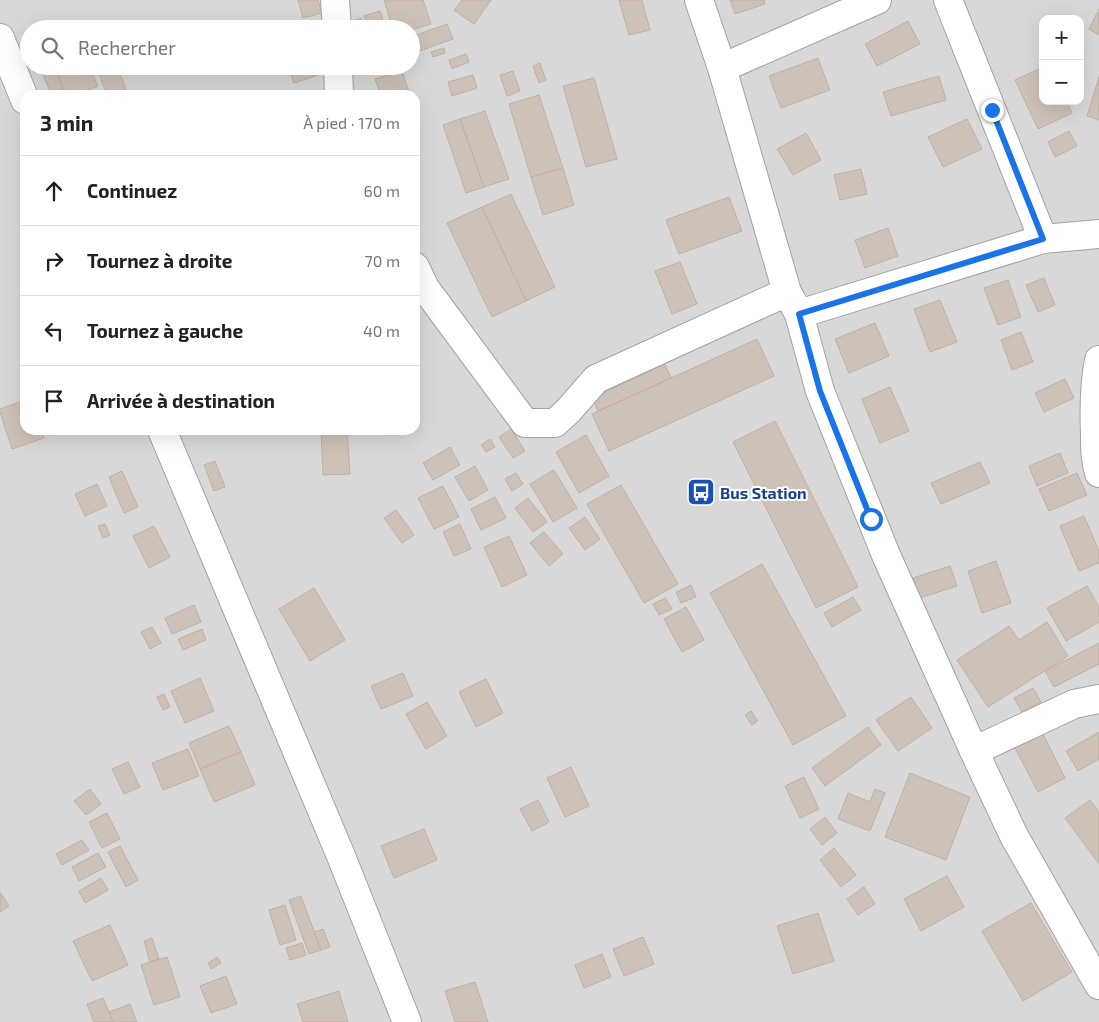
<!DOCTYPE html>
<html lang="fr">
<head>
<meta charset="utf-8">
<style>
	body { margin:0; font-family:"Exo 2",sans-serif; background:#f2f2f2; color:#222 }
	.controls { position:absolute; right:15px; top:15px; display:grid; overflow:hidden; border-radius:10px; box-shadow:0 5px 20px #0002 }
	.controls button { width:45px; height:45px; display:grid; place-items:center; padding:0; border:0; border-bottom:1px solid #e0e0e0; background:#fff; color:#222; font:25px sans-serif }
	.stop { position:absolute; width:15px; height:15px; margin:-11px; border:4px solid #1a73e8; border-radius:50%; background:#fff }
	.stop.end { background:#1a73e8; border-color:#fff; box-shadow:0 1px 5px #0008 }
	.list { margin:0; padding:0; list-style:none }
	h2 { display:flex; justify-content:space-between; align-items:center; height:65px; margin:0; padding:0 20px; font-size:21px }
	h2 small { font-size:16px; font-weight:400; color:#767676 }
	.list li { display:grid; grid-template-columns:32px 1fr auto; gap:15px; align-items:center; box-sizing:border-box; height:70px; padding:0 20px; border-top:1px solid #e0e0e0 }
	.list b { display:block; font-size:19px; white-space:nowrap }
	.list em { font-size:16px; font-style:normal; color:#767676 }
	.icon { flex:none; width:28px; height:28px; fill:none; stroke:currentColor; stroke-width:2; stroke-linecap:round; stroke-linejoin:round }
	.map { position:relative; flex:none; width:1099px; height:1022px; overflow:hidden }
	.search { position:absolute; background:#fff; box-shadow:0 5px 20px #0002; left:20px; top:20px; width:400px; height:55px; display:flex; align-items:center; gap:12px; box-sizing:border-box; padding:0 18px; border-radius:28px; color:#767676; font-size:19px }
	.panel { position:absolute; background:#fff; box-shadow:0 5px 20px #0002; left:20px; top:90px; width:400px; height:345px; border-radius:15px }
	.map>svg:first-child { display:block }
</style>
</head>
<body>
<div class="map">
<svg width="1099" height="1022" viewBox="0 0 1099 1022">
	<rect width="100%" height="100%" fill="#eee9df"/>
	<path fill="#d9d8d8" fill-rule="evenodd" d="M0,0H1099V1022H0ZM1043,19H1080V101H1043ZM29,29H411V66H29ZM25,95H415V430H25Z"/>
	<g fill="#cec2b8" stroke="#c1afa1">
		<path d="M298,0H318L322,13L303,18Z"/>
		<path d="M384,0H423L431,24L411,30V29H393Z"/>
		<path d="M462,0H491L474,24L454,10Z"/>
		<path d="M619,0H642L650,30L629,35Z"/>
		<path d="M730,0H764L765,4L735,14Z"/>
		<path d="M1099,9V35L1089,29Z"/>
		<path d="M380,11L386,29H368L364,16Z"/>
		<path d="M361,18L365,29H349L347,23Z"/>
		<path d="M908,21L920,44L877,66L865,44Z"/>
		<path d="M447,24L453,39L411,54V37Z"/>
		<path d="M444,48L445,53L433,57L431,52Z"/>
		<path d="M466,54L469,62L452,69L449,60Z"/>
		<path d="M818,58L830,90L781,108L769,76Z"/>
		<path d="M540,63L546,80L539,83L533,66Z"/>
		<path d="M54,66H89L98,86L75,95H66Z"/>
		<path d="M108,66H117L126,89L110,95H107L98,71Z"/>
		<path d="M288,66H319L321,74L294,83Z"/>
		<path d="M1043,67V101H1067L1072,113L1038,129L1015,80Z"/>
		<path d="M55,68L66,95H52L42,73Z"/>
		<path d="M402,71L410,95H381L375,79Z"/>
		<path d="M513,71L520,91L507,96L500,75Z"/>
		<path d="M473,75L477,88L452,96L448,82Z"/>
		<path d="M939,76L946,100L891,116L883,92Z"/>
		<path d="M1099,77V120L1087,116Z"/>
		<path d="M594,78L617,159L586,167L563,86Z"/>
		<path d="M539,95L563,168L531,177L509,104Z"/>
		<path d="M485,111L509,179L484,187L460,119Z"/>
		<path d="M460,119L484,187L466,193L443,125Z"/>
		<path d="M967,119L982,149L943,167L928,137Z"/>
		<path d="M1069,131L1077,146L1055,157L1048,142Z"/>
		<path d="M806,133L821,160L793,175L777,149Z"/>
		<path d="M563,168L574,205L543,215L531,177Z"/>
		<path d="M861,169L867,194L840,200L834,175Z"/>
		<path d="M511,194L555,287L526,301L482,207Z"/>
		<path d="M729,197L742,231L679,254L666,220Z"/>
		<path d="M482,207L526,301L492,317L447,223Z"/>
		<path d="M888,228L898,256L865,268L855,240Z"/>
		<path d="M680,262L697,304L672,314L655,271Z"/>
		<path d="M1044,278L1055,305L1038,312L1026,285Z"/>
		<path d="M1008,280L1021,317L998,325L984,288Z"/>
		<path d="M940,300L957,342L930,352L914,309Z"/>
		<path d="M875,323L889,356L849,373L835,339Z"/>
		<path d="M1021,332L1033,362L1012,370L1001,340Z"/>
		<path d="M757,339L774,376L609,451L592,414Z"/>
		<path d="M665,364L671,378L598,411L592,398Z"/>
		<path d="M1065,379L1074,398L1044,412L1035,393Z"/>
		<path d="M890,387L909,431L880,443L862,399Z"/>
		<path d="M25,400V430H42L44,438L12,449L0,412V409Z"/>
		<path d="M775,421L858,587L816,608L733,442Z"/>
		<path d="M511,429L525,451L513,458L499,437Z"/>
		<path d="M321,430H347L350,474L323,475Z"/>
		<path d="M586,435L609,476L579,493L556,452Z"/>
		<path d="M490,439L495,447L486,452L481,445Z"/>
		<path d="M450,447L460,465L433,480L423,463Z"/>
		<path d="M1060,453L1068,473L1037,486L1029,466Z"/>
		<path d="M215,461L225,487L214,491L204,465Z"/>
		<path d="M980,462L990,483L941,504L931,483Z"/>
		<path d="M475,466L488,490L469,501L455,477Z"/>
		<path d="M554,470L577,508L553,522L530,484Z"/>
		<path d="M122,471L138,507L124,513L109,477Z"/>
		<path d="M516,473L523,484L512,491L505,479Z"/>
		<path d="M1077,473L1087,495L1049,511L1039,489Z"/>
		<path d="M97,484L107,506L85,516L75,494Z"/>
		<path d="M621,485L678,584L644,603L587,504Z"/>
		<path d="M443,486L459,517L434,529L418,498Z"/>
		<path d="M495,497L506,518L481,530L471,509Z"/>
		<path d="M528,498L547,522L533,532L515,508Z"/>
		<path d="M396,510L414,535L402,543L384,518Z"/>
		<path d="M1084,516L1099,551V563L1079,571L1060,526Z"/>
		<path d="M585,517L600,539L585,550L569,528Z"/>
		<path d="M105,524L110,535L103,538L98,526Z"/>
		<path d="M460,524L471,549L454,556L443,532Z"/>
		<path d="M154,526L170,557L149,568L133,536Z"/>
		<path d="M544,532L563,554L549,566L530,543Z"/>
		<path d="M509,536L527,575L502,587L484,547Z"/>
		<path d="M996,561L1011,603L982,613L968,571Z"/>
		<path d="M762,564L846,716L793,745L710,593Z"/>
		<path d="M950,566L957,586L920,598L913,578Z"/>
		<path d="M691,585L696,597L681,603L676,592Z"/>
		<path d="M1087,586L1099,607V622L1066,641L1047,608Z"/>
		<path d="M314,588L345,640L310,661L279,609Z"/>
		<path d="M853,597L861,610L832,627L824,613Z"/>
		<path d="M665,598L672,609L659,615L653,604Z"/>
		<path d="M194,605L201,622L172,634L165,618Z"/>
		<path d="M686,607L704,640L682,652L664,619Z"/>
		<path d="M1047,622L1068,656L988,707L957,660L1009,626L1019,640Z"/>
		<path d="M152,627L161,643L150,649L141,632Z"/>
		<path d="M202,629L206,640L183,650L178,639Z"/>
		<path d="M1099,643V664L1054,687L1045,671Z"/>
		<path d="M403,673L413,696L381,709L371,686Z"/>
		<path d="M200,678L214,711L185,723L171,691Z"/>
		<path d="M486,679L503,713L476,727L459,692Z"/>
		<path d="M1033,688L1041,702L1022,712L1014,698Z"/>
		<path d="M164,694L170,707L163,710L157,697Z"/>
		<path d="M911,697L932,728L898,751L876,720Z"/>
		<path d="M427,702L447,736L426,749L406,714Z"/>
		<path d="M751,711L758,721L752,725L745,715Z"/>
		<path d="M229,726L241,752L200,769L189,743Z"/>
		<path d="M868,727L881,745L825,786L812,768Z"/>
		<path d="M1099,732V759L1078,771L1066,751Z"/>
		<path d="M1043,734L1065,778L1038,792L1015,748Z"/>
		<path d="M188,749L199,776L163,790L152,763Z"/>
		<path d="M241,752L255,785L214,802L200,769Z"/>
		<path d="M128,762L140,787L124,794L112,769Z"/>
		<path d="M571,767L589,806L565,817L547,778Z"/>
		<path d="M910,773L970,797L946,860L885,837Z"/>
		<path d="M804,777L819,809L800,818L785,786Z"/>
		<path d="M90,789L101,804L86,815L74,801Z"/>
		<path d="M875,789L885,793L870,831L838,819L848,793L870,802Z"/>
		<path d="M538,800L549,822L532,831L520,809Z"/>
		<path d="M1090,800L1099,812V864L1065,818Z"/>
		<path d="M107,813L120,839L102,848L89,822Z"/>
		<path d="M825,817L837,833L822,845L810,829Z"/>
		<path d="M424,829L437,860L394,878L381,846Z"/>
		<path d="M82,840L89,850L62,865L56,854Z"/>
		<path d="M120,846L138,880L126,887L108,852Z"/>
		<path d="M834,848L856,875L841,887L820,860Z"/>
		<path d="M98,853L106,867L79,881L72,867Z"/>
		<path d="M947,876L964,907L921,931L904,899Z"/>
		<path d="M101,878L108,890L85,903L79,891Z"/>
		<path d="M864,887L875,904L858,915L847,899Z"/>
		<path d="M0,892L9,906L0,912Z"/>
		<path d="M301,896L321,950L309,954L289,900Z"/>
		<path d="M1031,903L1072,972L1023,1001L982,931Z"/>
		<path d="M285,905L296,940L280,945L269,910Z"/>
		<path d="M818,913L834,961L793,974L777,926Z"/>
		<path d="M110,925L128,965L92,981L73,941Z"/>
		<path d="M323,929L330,947L321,950L314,932Z"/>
		<path d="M643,937L654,964L624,976L613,949Z"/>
		<path d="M152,938L159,959L150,962L144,941Z"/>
		<path d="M302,943L306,955L290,960L286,948Z"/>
		<path d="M602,954L611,977L584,988L575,965Z"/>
		<path d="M167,957L180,997L154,1005L141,965Z"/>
		<path d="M217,957L221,963L211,969L208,963Z"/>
		<path d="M226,976L237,1004L211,1013L200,986Z"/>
		<path d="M475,982L488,1022H455L445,991Z"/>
		<path d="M339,991L348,1022H303L297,1004Z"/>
		<path d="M103,998L109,1012L113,1022H94L87,1004Z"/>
		<path d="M130,1004L137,1022H113L109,1012Z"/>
	</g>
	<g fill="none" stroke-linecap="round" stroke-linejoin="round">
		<g stroke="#a2a2a2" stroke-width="30">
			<g id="minor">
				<path d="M335,0L337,29"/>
				<path d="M699,0L722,68L787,292L799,314L820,391L886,555L974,751L1014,836L1099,985"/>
				<path d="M948,0L1043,239"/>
				<path d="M0,38L25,100"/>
				<path d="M338,66L339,95"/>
				<path d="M722,68L877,0"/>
				<path d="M415,267L425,288L525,423H555L568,411L596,379L787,292"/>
				<path d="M799,314L1043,239L1099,234"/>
				<path d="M1099,360C1094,385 1094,409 1095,434C1095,448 1095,460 1099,473"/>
				<path d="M162,430L341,856L407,1022"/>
				<path d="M974,751L1074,704L1099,699"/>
			</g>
		</g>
		<use href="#minor" stroke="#fff" stroke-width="28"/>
	</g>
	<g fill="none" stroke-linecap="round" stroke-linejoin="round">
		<path stroke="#1a73e8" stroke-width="6" d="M871,519L820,391L799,314L1043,239L992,110"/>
	</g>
	<defs>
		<g id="bus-square" transform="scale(1.4375)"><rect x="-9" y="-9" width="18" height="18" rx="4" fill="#1a4fb4" stroke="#fff"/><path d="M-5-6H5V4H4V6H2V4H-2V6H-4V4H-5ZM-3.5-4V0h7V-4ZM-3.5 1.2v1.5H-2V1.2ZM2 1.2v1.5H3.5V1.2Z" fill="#fff"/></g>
	</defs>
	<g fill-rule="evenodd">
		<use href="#bus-square" x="701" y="492"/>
	</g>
	<g text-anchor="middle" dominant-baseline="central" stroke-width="4" stroke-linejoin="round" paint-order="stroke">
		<g font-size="16" font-weight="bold" fill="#164399" stroke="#fff" text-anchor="start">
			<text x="720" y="492">Bus Station</text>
		</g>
	</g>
</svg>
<div class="controls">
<button>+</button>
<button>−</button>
</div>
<div class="stop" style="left:871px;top:519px"></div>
<div class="stop end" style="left:992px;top:110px"></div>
<div class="search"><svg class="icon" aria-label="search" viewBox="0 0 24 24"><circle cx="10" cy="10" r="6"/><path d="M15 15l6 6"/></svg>Rechercher</div>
<section class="panel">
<h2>3 min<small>À pied · 170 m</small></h2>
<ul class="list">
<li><svg class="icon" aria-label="ahead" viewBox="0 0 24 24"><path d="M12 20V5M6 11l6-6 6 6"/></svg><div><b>Continuez</b></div><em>60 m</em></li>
<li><svg class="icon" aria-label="right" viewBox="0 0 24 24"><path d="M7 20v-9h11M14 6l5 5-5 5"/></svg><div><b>Tournez à droite</b></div><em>70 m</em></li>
<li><svg class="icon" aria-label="left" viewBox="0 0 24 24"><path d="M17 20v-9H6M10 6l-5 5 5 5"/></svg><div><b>Tournez à gauche</b></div><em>40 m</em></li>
<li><svg class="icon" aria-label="arrive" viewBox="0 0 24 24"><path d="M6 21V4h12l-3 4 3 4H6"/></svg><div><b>Arrivée à destination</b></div></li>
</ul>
</section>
</div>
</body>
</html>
